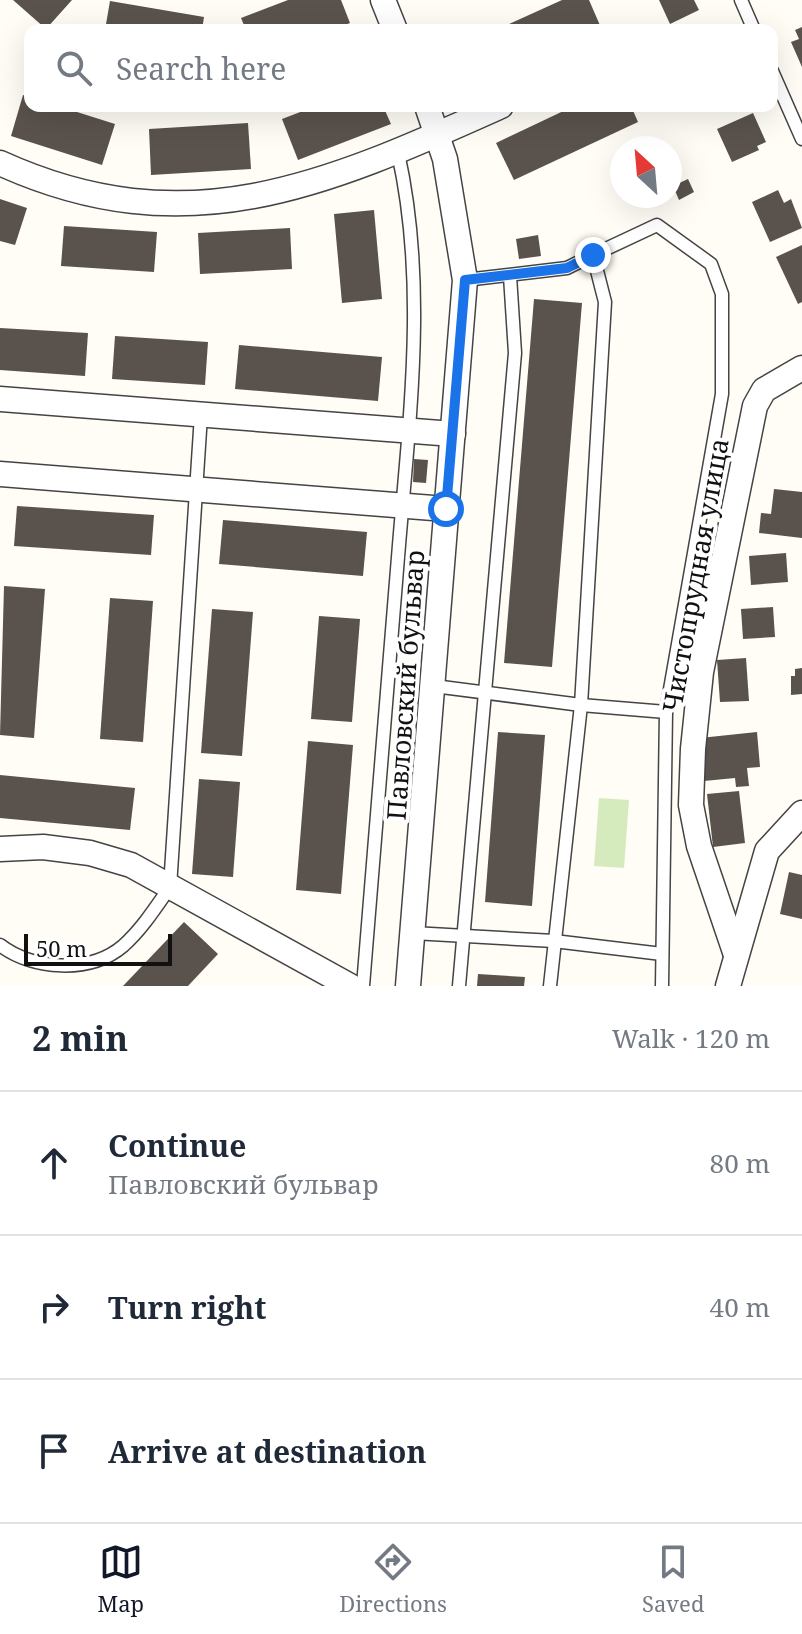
<!DOCTYPE html>
<html lang="en">
<head>
<meta charset="utf-8">
<style>
	body { margin:0; font-family:"Noto Serif",serif; background:#f2f2f3; color:#1f2937 }
	.compass { position:absolute; left:610px; top:136px; width:72px; height:72px; border-radius:50%; background:#fff; box-shadow:0 8px 32px #0002; rotate:334deg }
	.scale { position:absolute; left:24px; bottom:20px; width:148px; box-sizing:border-box; padding-left:8px; border:4px solid #111; border-top:0; font-size:22px; line-height:28px; white-space:nowrap; color:#111; -webkit-text-stroke:6px #fff; paint-order:stroke }
	.stop { position:absolute; width:24px; height:24px; margin:-18px; border:6px solid #1a73e8; border-radius:50%; background:#fff }
	.stop.end { background:#1a73e8; border-color:#fff; box-shadow:0 2px 8px #0008 }
	.list { margin:0; padding:0; list-style:none }
	h2 { display:flex; justify-content:space-between; align-items:center; height:104px; margin:0; padding:0 32px; font-size:34px }
	h2 small { font-size:26px; font-weight:400; color:#747a83 }
	.list li { display:grid; grid-template-columns:52px 1fr auto; gap:24px; align-items:center; box-sizing:border-box; height:144px; padding:0 32px; border-top:2px solid #e0e1e3 }
	.list b { display:block; font-size:30px; white-space:nowrap }
	.list p { margin:0; font-size:26px; white-space:nowrap; color:#747a83 }
	.list em { font-size:26px; font-style:normal; color:#747a83 }
	.icon { flex:none; width:44px; height:44px; fill:none; stroke:currentColor; stroke-width:2; stroke-linecap:round; stroke-linejoin:round }
	.map { position:relative; flex:none; width:802px; height:986px; overflow:hidden }
	.search { position:absolute; background:#fff; box-shadow:0 8px 32px #0002; left:24px; right:24px; top:24px; height:88px; display:flex; align-items:center; gap:20px; box-sizing:border-box; padding:0 28px; border-radius:16px; color:#747a83; font-size:30px }
	.sheet { height:536px; background:#fff }
	nav { display:flex; justify-content:space-around; align-items:center; box-sizing:border-box; height:112px; border-top:2px solid #e0e1e3; background:#fff; font-size:22px; color:#747a83 }
	nav a { display:grid; justify-items:center; gap:4px }
	nav .on { color:#111827 }
	.map>svg:first-child { display:block }
</style>
</head>
<body>
<div class="map">
<svg width="802" height="986" viewBox="0 0 802 986">
	<rect width="100%" height="100%" fill="#fffdf5"/>
	<path fill="#d5ebbd" d="M599,798L629,800L624,868L594,866Z"/>
	<g fill="#5a524d">
		<path d="M13,0H72L46,29Z"/>
		<path d="M288,0H341L350,23L332,30H246L241,18Z"/>
		<path d="M562,0H589L602,30H496Z"/>
		<path d="M659,0H694L699,10L670,24Z"/>
		<path d="M110,1L204,17L202,30H105Z"/>
		<path d="M802,27V67L791,42L799,39L795,30Z"/>
		<path d="M23,95L30,97V106H58L115,124L102,165L11,136Z"/>
		<path d="M316,106H383L391,124L298,160L282,119Z"/>
		<path d="M574,106H631L638,122L514,180L496,143Z"/>
		<path d="M753,113L766,142L757,146L759,150L732,162L717,129Z"/>
		<path d="M248,123L251,169L151,175L149,129Z"/>
		<path d="M688,179L694,192L679,200L673,186Z"/>
		<path d="M778,190L784,203L791,199L802,228L770,242L752,202Z"/>
		<path d="M0,199L27,208L15,245L0,241Z"/>
		<path d="M374,210L382,299L342,303L334,214Z"/>
		<path d="M64,226L157,232L154,272L61,266Z"/>
		<path d="M290,228L292,269L200,274L198,233Z"/>
		<path d="M538,235L541,256L519,259L516,239Z"/>
		<path d="M802,245V302L798,304L776,257Z"/>
		<path d="M534,299L582,303L552,667L504,663Z"/>
		<path d="M0,328L88,333L85,376L0,370Z"/>
		<path d="M115,336L208,342L205,385L112,379Z"/>
		<path d="M239,345L382,357L378,401L235,389Z"/>
		<path d="M414,459L428,460L426,483L413,482Z"/>
		<path d="M774,489L802,492V538L759,533L761,513L771,514Z"/>
		<path d="M17,506L154,515L151,555L14,546Z"/>
		<path d="M223,520L367,532L363,576L219,564Z"/>
		<path d="M786,553L788,582L751,585L749,556Z"/>
		<path d="M4,586L45,589L34,738L0,735Z"/>
		<path d="M110,598L153,601L143,742L100,739Z"/>
		<path d="M773,607L775,637L743,639L741,609Z"/>
		<path d="M212,609L253,612L242,756L201,753Z"/>
		<path d="M319,616L360,619L352,722L311,719Z"/>
		<path d="M746,658L749,701L720,702L717,660Z"/>
		<path d="M802,668V694L791,695V676H795V669Z"/>
		<path d="M498,732L545,735L532,906L485,902Z"/>
		<path d="M757,732L760,767L747,768L749,786L736,787L735,778L704,781L700,738Z"/>
		<path d="M308,741L353,745L341,894L296,890Z"/>
		<path d="M0,775L135,788L130,830L0,818Z"/>
		<path d="M199,779L240,782L233,877L192,874Z"/>
		<path d="M739,791L745,843L713,847L707,794Z"/>
		<path d="M789,872L802,875V919L780,914Z"/>
		<path d="M184,922L218,954L188,986H123Z"/>
		<path d="M478,974L525,977L524,986H477Z"/>
	</g>
	<g fill="none" stroke-linecap="round" stroke-linejoin="round">
		<g stroke="#444" stroke-width="15">
			<g id="service">
				<path d="M741,0L754,30"/>
				<path d="M772,71L802,139"/>
				<path d="M593,255L657,225L711,264L722,294V394L666,712L662,986"/>
				<path d="M465,280L567,268L593,255L605,302L581,705L550,986"/>
				<path d="M434,686L581,705L666,712"/>
				<path d="M413,933L554,941L662,954"/>
				<path d="M0,945C32,970 90,974 123,946C142,929 156,907 170,887L201,415"/>
				<path d="M363,986C375,839 387,692 399,545C410,413 427,282 398,153"/>
				<path d="M459,986L515,353L510,276"/>
			</g>
		</g>
		<g stroke="#444" stroke-width="27">
			<g id="minor">
				<path d="M383,0L395,30"/>
				<path d="M0,163C187,248 327,184 501,106"/>
				<path d="M0,399L453,434"/>
				<path d="M0,474L446,509"/>
				<path d="M0,849L43,847L90,853L131,865L350,986"/>
				<path d="M736,955L699,846L691,805L693,749L701,672L755,406L764,390L802,368"/>
				<path d="M408,986L465,280L445,159L427,106"/>
				<path d="M728,986L767,851L802,813"/>
			</g>
		</g>
		<use href="#service" stroke="#fff" stroke-width="12"/>
		<use href="#minor" stroke="#fff" stroke-width="24"/>
	</g>
	<g fill="none" stroke-linecap="round" stroke-linejoin="round">
		<path stroke="#1a73e8" stroke-width="10" d="M446,509L465,280L567,268L593,255"/>
	</g>
	<g text-anchor="middle" dominant-baseline="central" stroke-width="8" stroke-linejoin="round" paint-order="stroke">
		<g font-size="26" fill="#111" stroke="#fff">
			<text transform="translate(695 575) rotate(-80)">Чистопрудная улица</text>
			<text transform="translate(405 685) rotate(-86)">Павловский бульвар</text>
		</g>
	</g>
</svg>
<svg class="compass" viewBox="-18 -18 36 36"><path d="M0-13l5 13h-10z" fill="#e53935"/><path d="M0 13l5-13h-10z" fill="#747a83"/></svg>
<div class="scale">50 m</div>
<div class="stop" style="left:446px;top:509px"></div>
<div class="stop end" style="left:593px;top:255px"></div>
<div class="search"><svg class="icon" aria-label="search" viewBox="0 0 24 24"><circle cx="10" cy="10" r="6"/><path d="M15 15l6 6"/></svg>Search here</div>
</div>
<section class="sheet">
<h2>2 min<small>Walk · 120 m</small></h2>
<ul class="list">
<li><svg class="icon" aria-label="ahead" viewBox="0 0 24 24"><path d="M12 20V5M6 11l6-6 6 6"/></svg><div><b>Continue</b><p>Павловский бульвар</p></div><em>80 m</em></li>
<li><svg class="icon" aria-label="right" viewBox="0 0 24 24"><path d="M7 20v-9h11M14 6l5 5-5 5"/></svg><div><b>Turn right</b></div><em>40 m</em></li>
<li><svg class="icon" aria-label="arrive" viewBox="0 0 24 24"><path d="M6 21V4h12l-3 4 3 4H6"/></svg><div><b>Arrive at destination</b></div></li>
</ul>
</section>
<nav>
<a class="on"><svg class="icon" aria-label="map" viewBox="0 0 24 24"><path d="M3 6l6-2 6 2 6-2v14l-6 2-6-2-6 2zM9 4v14M15 6v14"/></svg>Map</a>
<a><svg class="icon" aria-label="directions" viewBox="0 0 24 24"><path d="M12 3l9 9-9 9-9-9zM9 14v-3h6M13 9l2 2-2 2"/></svg>Directions</a>
<a><svg class="icon" aria-label="saved" viewBox="0 0 24 24"><path d="M7 4h10v16l-5-4-5 4z"/></svg>Saved</a>
</nav>
</body>
</html>
